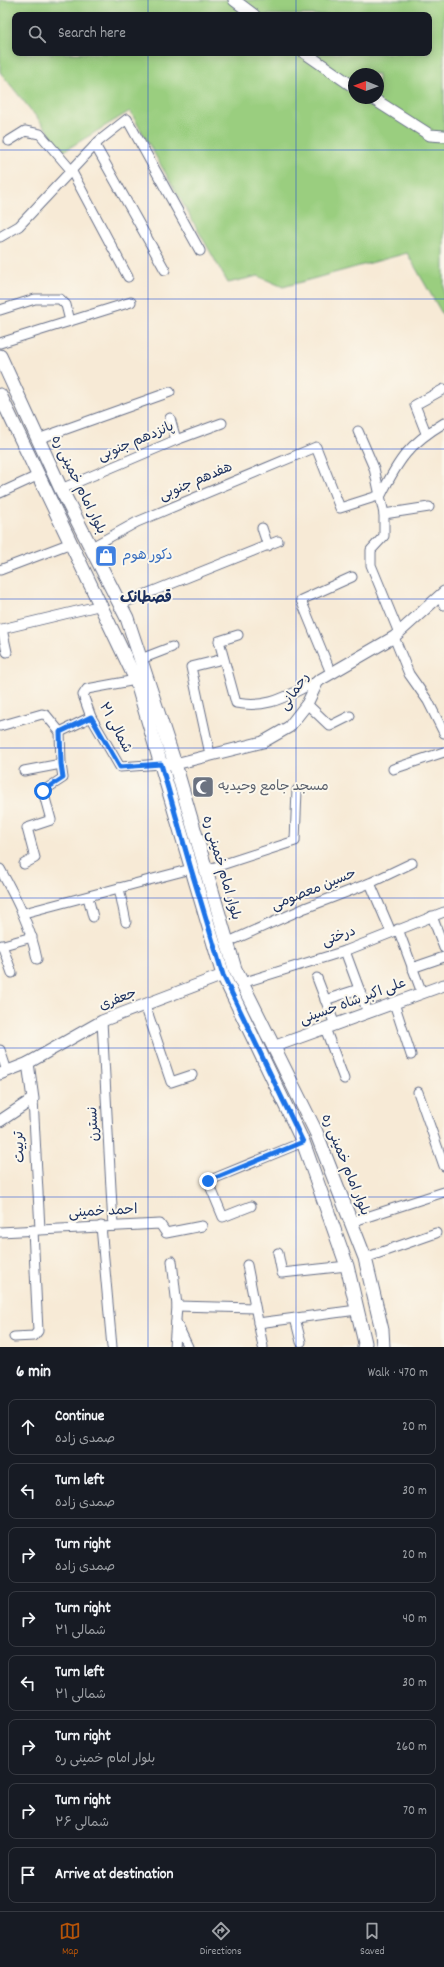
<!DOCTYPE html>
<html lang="en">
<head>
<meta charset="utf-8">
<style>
	body { margin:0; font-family:Dekko,"Playpen Sans Arabic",sans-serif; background:#20242c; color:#f1f3f6 }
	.compass { position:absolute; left:348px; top:68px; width:36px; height:36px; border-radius:50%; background:#171b24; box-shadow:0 2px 10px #0003; rotate:271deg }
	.stop { position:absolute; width:12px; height:12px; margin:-9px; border:3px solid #1a73e8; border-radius:50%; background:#fff }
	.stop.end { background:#1a73e8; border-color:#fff; box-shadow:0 1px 4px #0008 }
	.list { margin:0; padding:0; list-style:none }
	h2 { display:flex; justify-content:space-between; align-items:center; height:52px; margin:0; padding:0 16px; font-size:17px }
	h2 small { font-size:13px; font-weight:400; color:#9ea1a6 }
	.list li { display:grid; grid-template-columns:26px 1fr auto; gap:12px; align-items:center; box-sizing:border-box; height:56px; margin:0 8px 8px; padding:0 8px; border:1px solid #363941; border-radius:8px }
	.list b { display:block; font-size:15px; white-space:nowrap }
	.list p { margin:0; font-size:13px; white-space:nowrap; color:#9ea1a6 }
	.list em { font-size:13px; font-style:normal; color:#9ea1a6 }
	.icon { flex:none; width:22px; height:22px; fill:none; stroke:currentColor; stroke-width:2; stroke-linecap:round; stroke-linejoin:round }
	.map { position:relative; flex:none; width:444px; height:1347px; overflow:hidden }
	.search { position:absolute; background:#171b24; box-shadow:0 2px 10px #0003; left:12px; right:12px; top:12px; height:44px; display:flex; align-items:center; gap:10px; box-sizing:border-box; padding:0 14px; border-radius:8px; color:#9ea1a6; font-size:15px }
	.sheet { height:564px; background:#171b24 }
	nav { display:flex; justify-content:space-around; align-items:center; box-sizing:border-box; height:56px; border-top:1px solid #363941; background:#171b24; font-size:11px; color:#9ea1a6 }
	nav a { display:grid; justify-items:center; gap:2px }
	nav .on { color:#b45309 }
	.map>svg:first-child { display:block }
</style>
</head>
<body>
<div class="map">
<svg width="444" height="1347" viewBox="0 0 444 1347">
	<rect width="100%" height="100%" fill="#fbf7ec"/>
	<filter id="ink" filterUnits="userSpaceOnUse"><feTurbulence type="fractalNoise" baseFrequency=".025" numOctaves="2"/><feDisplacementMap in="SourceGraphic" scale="8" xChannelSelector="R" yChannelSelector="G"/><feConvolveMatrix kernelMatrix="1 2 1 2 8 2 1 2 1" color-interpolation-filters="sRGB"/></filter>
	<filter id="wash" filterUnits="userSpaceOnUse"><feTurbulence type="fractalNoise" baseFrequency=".012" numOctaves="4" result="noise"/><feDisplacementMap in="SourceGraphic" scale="16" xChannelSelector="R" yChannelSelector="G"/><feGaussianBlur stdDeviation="0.9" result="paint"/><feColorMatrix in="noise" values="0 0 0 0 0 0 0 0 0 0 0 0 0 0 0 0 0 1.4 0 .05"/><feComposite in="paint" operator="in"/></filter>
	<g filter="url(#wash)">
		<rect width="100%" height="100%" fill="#f7ead6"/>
		<path fill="#9ace7f" stroke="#5a7e6e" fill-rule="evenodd" d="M0,0H444V317L407,253L283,287L258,276L228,283L130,111L64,151L0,72ZM15,15H429V53H15ZM354,74H378V98H354Z"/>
	</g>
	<g filter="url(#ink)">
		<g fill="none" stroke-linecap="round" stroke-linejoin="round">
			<g stroke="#687088" stroke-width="11">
				<g id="minor">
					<path d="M9,141L25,131L40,134L71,170L128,277"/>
					<path d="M95,145L165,270"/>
					<path d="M0,237L19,226L99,141L127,119L200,251"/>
					<path d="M0,310L35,299H60L66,305L70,321"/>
					<path d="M0,343L131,302"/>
					<path d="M170,418L176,440"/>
					<path d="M358,431L374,468L384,514V536L371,550V565L399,633"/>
					<path d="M426,433L415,405L444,389"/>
					<path d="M38,439L170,392"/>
					<path d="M61,489L176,440L222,423"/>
					<path d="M0,493L37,476"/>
					<path d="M384,514L429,507"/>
					<path d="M262,528L268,546"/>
					<path d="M90,548L137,522L316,447L340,508L381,495C399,459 409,444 444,423"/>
					<path d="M0,570L71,543"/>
					<path d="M439,596L444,605"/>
					<path d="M121,604L278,541"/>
					<path d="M238,635L219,641L236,703C271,709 287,695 318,681"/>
					<path d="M394,637L409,674L428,701L444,733"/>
					<path d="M7,652L2,629L102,605"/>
					<path d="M141,659L172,647"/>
					<path d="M331,673L301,600L352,577"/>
					<path d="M136,680L87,689L83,695L91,717L120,767L161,764"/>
					<path d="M307,704L330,726L350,716"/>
					<path d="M0,726L42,714L46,715L60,732"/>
					<path d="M210,754L191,667L223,659"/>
					<path d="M393,769L444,752"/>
					<path d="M24,771L61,764"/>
					<path d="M24,864L35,858L27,828L51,820L43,791L63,778L61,764L60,732L91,717"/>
					<path d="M0,869C17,900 30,925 37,959"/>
					<path d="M206,870L295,841L297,790"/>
					<path d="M370,883L391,932"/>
					<path d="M119,888L126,922"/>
					<path d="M88,897L93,917"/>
					<path d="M24,913L191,869"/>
					<path d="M432,916L444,948"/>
					<path d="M398,929L422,993"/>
					<path d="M226,943L305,908L370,883L412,863"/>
					<path d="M2,945L12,973"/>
					<path d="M0,946L32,937"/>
					<path d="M345,951L368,1013"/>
					<path d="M412,968L444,957"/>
					<path d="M317,978L335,1025"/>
					<path d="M242,983L345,951L444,912"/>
					<path d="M325,1000L359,989"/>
					<path d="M394,1003L411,1055"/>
					<path d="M145,1005L171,1082L192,1075"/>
					<path d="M102,1021L113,1226"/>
					<path d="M325,1028L344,1079"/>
					<path d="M0,1050L7,1071"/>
					<path d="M418,1092L444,1166"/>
					<path d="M33,1099L40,1229"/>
					<path d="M251,1206L223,1217L208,1181L303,1142"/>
					<path d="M351,1222L444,1192"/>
					<path d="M101,1226L112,1347"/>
					<path d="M0,1232L160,1224L166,1233L202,1226"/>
					<path d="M278,1253L282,1273L347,1266"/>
					<path d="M365,1258L436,1233"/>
					<path d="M172,1261L177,1306L174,1347"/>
					<path d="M247,1265L263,1347"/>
					<path d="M177,1306L255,1308"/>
					<path d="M295,1318L301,1342"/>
					<path d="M176,1322L188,1347"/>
					<path d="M258,1323L357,1310"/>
					<path d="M14,1337L34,1336L38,1331L33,1230"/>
				</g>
			</g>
			<g stroke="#687088" stroke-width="13">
				<g id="tertiary">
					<path d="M234,0L254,15"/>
					<path d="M305,53L354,87"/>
					<path d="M372,98L430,135L444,136"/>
					<path d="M168,764H175L263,742L289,727L307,704L318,681L394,637L444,592"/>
					<path d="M273,1047L444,985"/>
					<path d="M0,1074L28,1063L102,1021L223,975"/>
					<path d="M0,1121L33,1099L28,1063"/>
				</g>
			</g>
			<g stroke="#687088" stroke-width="15">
				<g id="secondary">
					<path d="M0,356L61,489L127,618L175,764L235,969L316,1132L365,1258L382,1330L383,1347"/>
					<path d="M0,395L136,680L223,975L303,1142L347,1266L365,1343L364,1347"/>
				</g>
			</g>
			<use href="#minor" stroke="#fff" stroke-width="9"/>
			<use href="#tertiary" stroke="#fff" stroke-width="11"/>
			<use href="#secondary" stroke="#fff" stroke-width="13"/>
		</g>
	</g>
	<g fill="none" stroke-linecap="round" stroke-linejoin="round" filter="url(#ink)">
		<path stroke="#1a73e8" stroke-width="5" d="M43,791L63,778L61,764L60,732L91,717L120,767L161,764L191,869L223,975L303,1142L208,1181"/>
	</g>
	<path fill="none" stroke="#1d4ed8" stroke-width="1" stroke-opacity="0.55" d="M148,0V15M296,0V15M148,53V1347M296,53V1347M0,150H444M0,299H444M0,449H444M0,599H444M0,748H444M0,898H444M0,1048H444M0,1197H444"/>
	<defs>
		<g id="shop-square" transform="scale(1.15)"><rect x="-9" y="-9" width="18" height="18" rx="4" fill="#3f7fe0" stroke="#fbf7ec"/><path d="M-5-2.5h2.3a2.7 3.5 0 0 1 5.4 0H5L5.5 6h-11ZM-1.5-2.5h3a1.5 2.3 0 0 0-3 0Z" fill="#fff"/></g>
		<g id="mosque-square" transform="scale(1.15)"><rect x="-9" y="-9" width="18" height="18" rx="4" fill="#6b7280" stroke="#fbf7ec"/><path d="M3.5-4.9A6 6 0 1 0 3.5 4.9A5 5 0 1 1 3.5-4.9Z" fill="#fff"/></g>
	</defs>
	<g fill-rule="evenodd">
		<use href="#shop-square" x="106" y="556"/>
		<use href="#mosque-square" x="203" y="787"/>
	</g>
	<g text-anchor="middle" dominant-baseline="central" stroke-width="4" stroke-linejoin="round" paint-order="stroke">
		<g font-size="14" fill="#1b2f5e" stroke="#fbf7ec">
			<text transform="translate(136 442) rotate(-23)">پانزدهم جنوبی</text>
			<text transform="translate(196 482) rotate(-23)">هفدهم جنوبی</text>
			<text transform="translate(78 485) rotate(64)">بلوار امام خمینی ره</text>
			<text transform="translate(295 692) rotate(-56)">رحمانی</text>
			<text transform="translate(115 728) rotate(62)">۲۱ شمالی</text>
			<text transform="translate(221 868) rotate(74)">بلوار امام خمینی ره</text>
			<text transform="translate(314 890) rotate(-22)">حسین معصومی</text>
			<text transform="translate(339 937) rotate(-20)">درختی</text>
			<text transform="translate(118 1000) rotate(-21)">جعفری</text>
			<text transform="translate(353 1002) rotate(-20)">علی اکبر شاه حسینی</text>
			<text transform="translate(94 1124) rotate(-93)">نسترن</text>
			<text transform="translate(20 1147) rotate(-93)">تربیت</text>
			<text transform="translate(345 1165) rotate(68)">بلوار امام خمینی ره</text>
			<text transform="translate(103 1212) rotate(-3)">احمد خمینی</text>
		</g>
		<g font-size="14" fill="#366cbe" stroke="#fbf7ec" text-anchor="start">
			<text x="122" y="556">دکور هوم</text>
		</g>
		<g font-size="14" fill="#5b616d" stroke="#fbf7ec" text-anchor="start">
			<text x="218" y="787">مسجد جامع وحیدیه</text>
		</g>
		<g font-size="15" font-weight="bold" fill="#1b2f5e" stroke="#fbf7ec">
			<text x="146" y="599">قصطانک</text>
		</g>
	</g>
</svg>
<svg class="compass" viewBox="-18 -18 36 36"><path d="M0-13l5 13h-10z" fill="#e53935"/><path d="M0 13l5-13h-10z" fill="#9ea1a6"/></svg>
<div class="stop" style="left:43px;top:791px"></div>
<div class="stop end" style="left:208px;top:1181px"></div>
<div class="search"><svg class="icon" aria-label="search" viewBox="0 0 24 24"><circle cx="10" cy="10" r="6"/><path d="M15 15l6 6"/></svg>Search here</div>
</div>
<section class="sheet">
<h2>6 min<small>Walk · 470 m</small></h2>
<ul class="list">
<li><svg class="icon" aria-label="ahead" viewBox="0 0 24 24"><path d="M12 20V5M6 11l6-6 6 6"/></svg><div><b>Continue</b><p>صمدی زاده</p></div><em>20 m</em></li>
<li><svg class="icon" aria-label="left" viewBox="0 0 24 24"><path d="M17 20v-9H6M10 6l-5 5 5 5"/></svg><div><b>Turn left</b><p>صمدی زاده</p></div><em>30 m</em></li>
<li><svg class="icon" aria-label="right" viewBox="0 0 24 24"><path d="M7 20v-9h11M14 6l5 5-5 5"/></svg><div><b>Turn right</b><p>صمدی زاده</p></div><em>20 m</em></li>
<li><svg class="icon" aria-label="right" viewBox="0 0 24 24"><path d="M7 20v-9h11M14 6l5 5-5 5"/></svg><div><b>Turn right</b><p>۲۱ شمالی</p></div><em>40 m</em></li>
<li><svg class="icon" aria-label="left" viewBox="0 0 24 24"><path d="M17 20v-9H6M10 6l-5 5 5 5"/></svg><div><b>Turn left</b><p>۲۱ شمالی</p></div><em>30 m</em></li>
<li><svg class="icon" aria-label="right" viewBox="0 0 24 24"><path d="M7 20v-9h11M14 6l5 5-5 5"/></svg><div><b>Turn right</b><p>بلوار امام خمینی ره</p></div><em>260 m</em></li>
<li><svg class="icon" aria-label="right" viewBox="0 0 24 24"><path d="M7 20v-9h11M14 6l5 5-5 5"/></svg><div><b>Turn right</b><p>۲۶ شمالی</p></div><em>70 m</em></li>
<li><svg class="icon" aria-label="arrive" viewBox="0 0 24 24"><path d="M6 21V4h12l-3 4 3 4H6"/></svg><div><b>Arrive at destination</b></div></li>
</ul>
</section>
<nav>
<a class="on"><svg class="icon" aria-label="map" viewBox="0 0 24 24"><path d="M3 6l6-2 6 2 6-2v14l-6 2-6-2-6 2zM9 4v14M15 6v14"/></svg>Map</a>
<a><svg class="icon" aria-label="directions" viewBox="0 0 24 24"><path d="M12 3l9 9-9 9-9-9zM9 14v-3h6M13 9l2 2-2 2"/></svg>Directions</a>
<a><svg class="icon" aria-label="saved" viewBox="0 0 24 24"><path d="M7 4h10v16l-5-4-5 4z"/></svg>Saved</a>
</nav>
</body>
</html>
